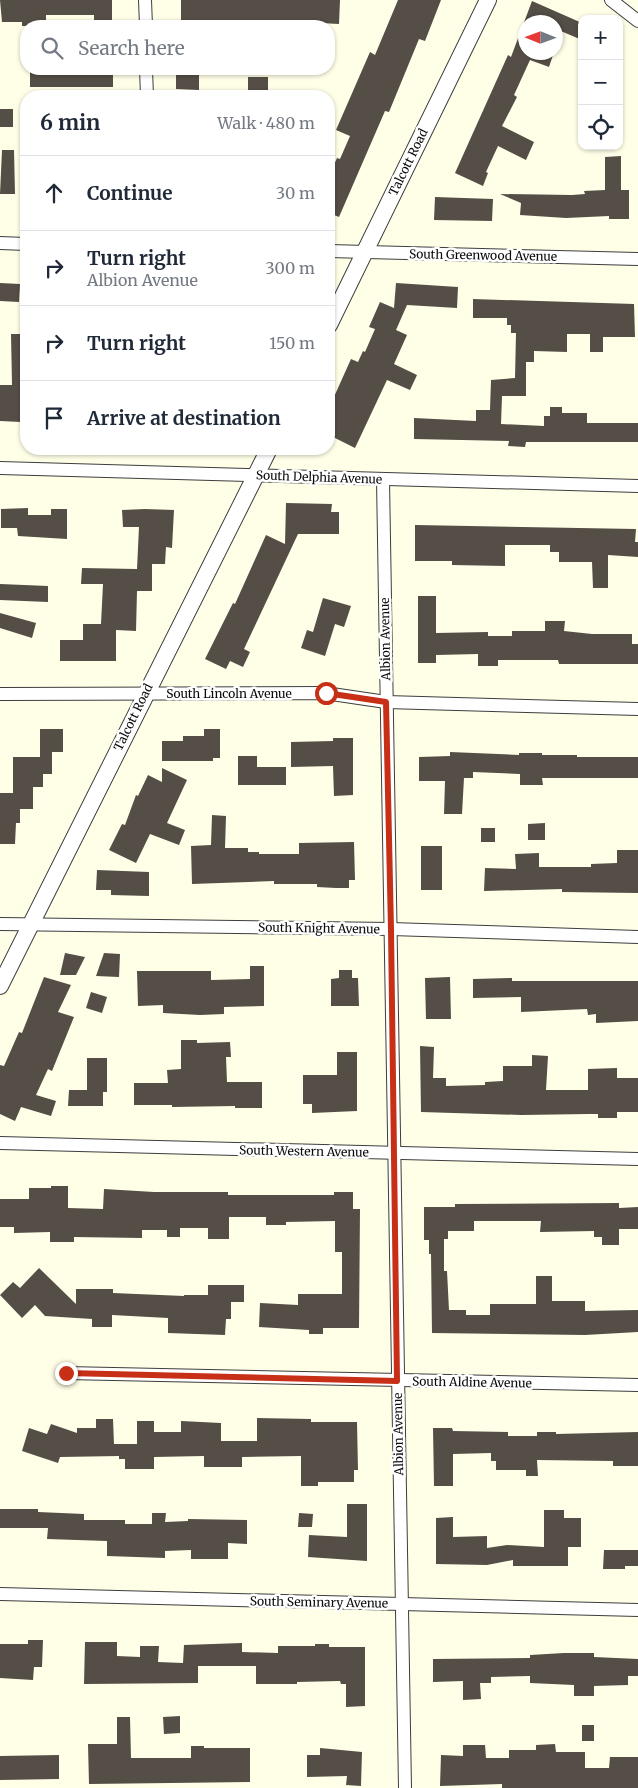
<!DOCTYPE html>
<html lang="en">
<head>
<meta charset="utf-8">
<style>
	body { margin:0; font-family:Merriweather,serif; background:#f6f6f7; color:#1f2937 }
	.controls { position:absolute; right:15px; top:15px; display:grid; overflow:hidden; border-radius:10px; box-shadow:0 1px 4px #0004 }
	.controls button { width:45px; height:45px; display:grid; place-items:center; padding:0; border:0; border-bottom:1px solid #e0e1e3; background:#fff; color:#1f2937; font:25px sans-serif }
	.compass { position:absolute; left:518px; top:15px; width:45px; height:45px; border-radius:50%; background:#fff; box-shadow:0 1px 4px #0004; rotate:271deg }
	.stop { position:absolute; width:15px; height:15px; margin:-11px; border:4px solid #c73016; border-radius:50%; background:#fff }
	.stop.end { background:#c73016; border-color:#fff; box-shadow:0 1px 5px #0008 }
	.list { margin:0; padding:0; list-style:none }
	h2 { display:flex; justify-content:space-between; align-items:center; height:65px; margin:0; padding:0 20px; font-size:21px }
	h2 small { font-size:16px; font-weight:400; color:#747a83 }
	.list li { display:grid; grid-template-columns:32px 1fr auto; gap:15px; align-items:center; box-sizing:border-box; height:75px; padding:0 20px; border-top:1px solid #e0e1e3 }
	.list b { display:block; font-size:19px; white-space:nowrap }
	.list p { margin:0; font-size:16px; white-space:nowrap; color:#747a83 }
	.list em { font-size:16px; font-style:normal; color:#747a83 }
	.icon { flex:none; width:28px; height:28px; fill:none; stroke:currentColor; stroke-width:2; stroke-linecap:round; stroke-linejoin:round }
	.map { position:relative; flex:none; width:638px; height:1788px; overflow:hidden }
	.search { position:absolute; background:#fff; box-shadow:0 1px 4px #0004; left:20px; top:20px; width:315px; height:55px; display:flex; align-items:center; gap:12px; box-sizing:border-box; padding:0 18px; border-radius:20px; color:#747a83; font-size:19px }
	.panel { position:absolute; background:#fff; box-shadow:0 1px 4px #0004; left:20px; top:90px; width:315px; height:365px; border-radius:20px }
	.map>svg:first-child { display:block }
</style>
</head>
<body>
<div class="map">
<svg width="638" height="1788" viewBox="0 0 638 1788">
	<rect width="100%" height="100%" fill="#ffffe8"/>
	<g fill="#544e46">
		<path d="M0,0H112V26H94V15H46V26H22V22H2Z"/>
		<path d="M181,0H340L339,24L301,22V26H250V24L181,26Z"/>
		<path d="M398,0H441L425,41L419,39L389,112L385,111L339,217L329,213V176L337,158L340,159L350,136L336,130L370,52L375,55Z"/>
		<path d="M532,1L582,23V40L556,29V22H526V52H554L549,67L530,60L514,95L517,97L502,126L534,142L526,160L498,146L486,172L488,173L483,186L455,173L508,55L511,57Z"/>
		<path d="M30,69H52V71H113V87H30Z"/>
		<path d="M176,73L199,74V90L176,89Z"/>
		<rect x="248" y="77" width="20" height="14"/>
		<rect x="0" y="109" width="13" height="18"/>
		<path d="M2,150H14L15,194H0Z"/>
		<path d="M621,156V190H629V219H609V216L566,218L520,215L521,203L500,194L572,195L585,194L584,191L605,190V157Z"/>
		<path d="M435,197L493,199L492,221L434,220Z"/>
		<path d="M0,283L20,284L19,302L0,301Z"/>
		<path d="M396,283L458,287L457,308L407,305L396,330L407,335L394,364L417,375L410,390L387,380L355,448L329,435V408L351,359L358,362L363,351L365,352L375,329L369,327L380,302L394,308Z"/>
		<path d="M473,299L634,304L635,337H603V352H590V334H567V352L534,351V362H526V396H502L501,424L544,426V416H550V407H562V413H587V423H638V442H526L525,447L508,446L509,441L414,439V418L476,421V410H490L491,380L515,378L516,333H511V325H507V318H473Z"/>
		<path d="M11,334H26V378H23L21,422L0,421V385H12Z"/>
		<path d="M286,503L332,504L331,512H339V534H298L244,649L250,652L243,667L230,661L226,669L205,659L233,603L235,604L266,535L285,544Z"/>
		<path d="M28,508V515H51V509H67V539L18,536L17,528H1V509Z"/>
		<path d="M145,509L174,510L172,548L166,547L165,564H152V591H137L136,631L116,630V661H60V640H83V624H101L103,584H81L82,568L137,569L139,527H123L122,510Z"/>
		<path d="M415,525L636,529L635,542H638V557L608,555V588H593L592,562H559V552H550V545H505V566L452,565V561H415Z"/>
		<path d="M0,584L48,586V602L0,600Z"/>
		<path d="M418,596H436V633L488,632V636H512V631H545V621H565L564,631L592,634H632V644H638V664H559L558,660H498V666H478V654L436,655V663H418Z"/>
		<path d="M323,598L351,606L344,627L335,624L325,656L301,648L307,630L313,632Z"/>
		<path d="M0,613L36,623L32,638L0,628Z"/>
		<path d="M40,729H63V752H52V774H43V787H33V809H20V823H16L15,844H0V793H13V757H40Z"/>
		<path d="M204,729H220V758H213V761H162V741H183V736H204Z"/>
		<path d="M333,738H353V795L334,796L333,766L291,767V742L333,741Z"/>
		<path d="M450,752L519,755V753H542V755H577V757H638V778H542L543,785H520V774L473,772V778H464L462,814H444L445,781H419V757L450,756Z"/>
		<path d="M238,756H257V767H286V785H238Z"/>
		<path d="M162,768L187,780L167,823L185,830L179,845L150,834L136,863L109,850L122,824L125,825L136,795L138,796L148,775L162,782Z"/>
		<path d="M212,815L226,816L225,848H248V852H259V854H299V843L354,842L355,880H349V888H336L317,887V884H274V881L192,884L191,846L211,845Z"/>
		<path d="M545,823V840H528V824Z"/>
		<rect x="481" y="828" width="14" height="14"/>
		<rect x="421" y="846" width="21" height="44"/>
		<path d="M617,850H638V893L562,892V889L484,891L485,868L516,869L515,854L539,853V867H591V864L617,863Z"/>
		<path d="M97,870L149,872V896L111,895V890H96Z"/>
		<path d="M65,953L85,957L76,975H60Z"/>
		<path d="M104,953L120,954L119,977L96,976Z"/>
		<path d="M250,966H264V1006L224,1007V1014L200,1015L163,1013V1005L138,1006L137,971H211V980L250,979Z"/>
		<path d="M339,970H352V978H358L359,1006H331V979L339,978Z"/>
		<path d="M44,977L71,985L58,1012L74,1017L52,1071L48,1069L36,1095L56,1101L51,1116L21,1107L15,1121L0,1114V1065L4,1066L19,1032L22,1033Z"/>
		<path d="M450,977L451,1019H426L425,978Z"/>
		<path d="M512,978V981H638V1021L596,1023V1014L588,1015L587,1009L521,1012V997L473,998V979Z"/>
		<path d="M91,992L107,997L102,1013L86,1008Z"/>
		<path d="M181,1040H197V1043L230,1042L231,1057H226L227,1082H262V1108H235V1106L172,1107V1105H134V1083H168L167,1070L181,1069Z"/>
		<path d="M420,1046L434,1047L433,1078H446V1086L485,1085V1082L503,1081V1066H532V1055L548,1056L546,1090H588V1069L617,1068V1078H638V1112H617V1118H598V1114H589L521,1115L421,1112Z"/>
		<path d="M337,1052H357V1111L312,1113V1104H303V1075H337Z"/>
		<path d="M87,1058H107V1092H103V1106H68L69,1090H87Z"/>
		<path d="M51,1186H68V1208L103,1209L104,1189L154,1192H228V1195H334V1192H353V1209H360L359,1328H323V1334H309V1330L259,1327L260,1303L298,1305V1294H342V1252H335V1221L286,1222V1225H266V1217H229V1239H208V1228H180V1237H167V1230H142V1238L74,1237V1242H50V1232L14,1233V1227H0V1199H29V1188H51Z"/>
		<path d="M619,1203V1208L638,1207V1229H619V1245H602V1237H594V1231L540,1232L541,1221H474V1231H448V1239H444V1271H447L449,1310H466V1315H490V1304H536V1276H552V1301H585V1311L638,1310V1332L585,1335L432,1333L431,1254H429V1240H424V1207H455V1204Z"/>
		<path d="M39,1268L76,1304V1289H113V1293L184,1296V1295H208V1285H244V1302H231V1319H226L225,1335L168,1333V1318L112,1315V1327H92V1319L45,1316L35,1305L22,1318L0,1295L13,1282L20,1288Z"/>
		<path d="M257,1418L311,1419V1422H357L358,1470H354V1482H318V1486H301V1456L242,1457V1467H204V1456L154,1457V1469H125V1459H119V1456L60,1457L58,1463L22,1451L29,1428L47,1434L51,1424L77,1433V1428H96V1419H113L114,1444H137V1421H154V1432H181V1421L221,1423V1441H257Z"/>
		<path d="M433,1428H452L453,1431L508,1432V1436H537V1432H556V1434L638,1432V1466H613V1461L537,1460L538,1476H526V1470H496V1461H491V1453L453,1454V1486H434Z"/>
		<path d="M347,1504H367V1561L308,1557L309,1535L347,1537Z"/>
		<path d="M0,1509H38V1512L84,1514V1520H125V1524H152V1513H166L165,1522L188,1521V1519L247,1520V1544L228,1543V1559H191V1550L165,1551V1558L107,1556V1541L47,1539L48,1528H0Z"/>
		<path d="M544,1510H564V1518H581V1547H568V1566H513V1560L487,1565L436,1564V1518L453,1517V1537L487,1536V1548L507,1545L544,1547Z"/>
		<path d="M299,1513L313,1514L312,1527H298Z"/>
		<path d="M604,1550H638V1566H625V1569H603Z"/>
		<path d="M28,1640H43L42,1667H34L33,1680L0,1678V1644H28Z"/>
		<path d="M85,1642H117V1656L140,1657V1646H159L158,1662L183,1663L184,1645L242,1643V1652L278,1653V1646H315V1644H329V1647H365V1706L346,1707V1684H341L340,1681L297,1682V1684H256V1666H198V1683L84,1684Z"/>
		<path d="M564,1653H594V1657L638,1659V1676H628V1685L594,1686V1696H574V1685L530,1683V1676L491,1677V1683H480L481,1699L463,1700V1681L433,1682V1659L530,1658V1655Z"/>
		<path d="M180,1716V1733L164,1734L163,1717Z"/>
		<path d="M117,1717H130L131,1758H191V1746H204V1748H250V1782L89,1784L88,1744H117Z"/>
		<rect x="582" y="1725" width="12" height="16"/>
		<path d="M555,1744L556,1752H585V1768H609L610,1757H638V1788H502V1784L440,1786L441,1755L463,1756V1745H485L486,1758H509V1750H536V1745Z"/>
		<path d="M320,1748L362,1752L361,1786L346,1785L347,1776L307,1777V1755H320Z"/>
		<path d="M59,1755V1779L0,1780V1756Z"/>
	</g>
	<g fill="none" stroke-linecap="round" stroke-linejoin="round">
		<g stroke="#3d3d3d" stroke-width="14">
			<g id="minor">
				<path d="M145,0L146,26"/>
				<path d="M611,0L638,21"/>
				<path d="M146,69L147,96"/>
				<path d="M0,243L26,244"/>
				<path d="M329,251L638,259"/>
				<path d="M0,468L638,486"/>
				<path d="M383,480L405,1788"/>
				<path d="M0,694L325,693L386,702L638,709"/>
				<path d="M0,924L391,929L638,937"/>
				<path d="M0,1143L638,1159"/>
				<path d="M66,1373L638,1385"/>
				<path d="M0,1594L638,1610"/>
			</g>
		</g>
		<g stroke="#3d3d3d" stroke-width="18">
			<g id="tertiary">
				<path d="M329,325L488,0"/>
				<path d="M0,986L269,449"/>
			</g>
		</g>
		<use href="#minor" stroke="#fff" stroke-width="12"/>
		<use href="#tertiary" stroke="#fff" stroke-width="16"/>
	</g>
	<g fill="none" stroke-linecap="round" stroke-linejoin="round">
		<path stroke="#c73016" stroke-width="6" d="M66,1373L397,1381L391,929L386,702L326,693"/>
	</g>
	<g text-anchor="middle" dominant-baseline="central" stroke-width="5" stroke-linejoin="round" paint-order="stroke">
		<g font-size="12" fill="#0a0a0a" stroke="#fff">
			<text transform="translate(408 162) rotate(-64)">Talcott Road</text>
			<text transform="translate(483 255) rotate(1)">South Greenwood Avenue</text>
			<text transform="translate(319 477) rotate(2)">South Delphia Avenue</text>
			<text transform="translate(385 639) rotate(-91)">Albion Avenue</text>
			<text x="229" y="693">South Lincoln Avenue</text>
			<text transform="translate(133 717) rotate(-64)">Talcott Road</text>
			<text transform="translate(319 928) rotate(1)">South Knight Avenue</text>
			<text transform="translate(304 1151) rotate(1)">South Western Avenue</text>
			<text transform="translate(472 1382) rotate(1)">South Aldine Avenue</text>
			<text transform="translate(398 1434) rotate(-91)">Albion Avenue</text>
			<text transform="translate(319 1602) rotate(1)">South Seminary Avenue</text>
		</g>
	</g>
</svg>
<div class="controls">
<button>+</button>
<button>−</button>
<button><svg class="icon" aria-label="locate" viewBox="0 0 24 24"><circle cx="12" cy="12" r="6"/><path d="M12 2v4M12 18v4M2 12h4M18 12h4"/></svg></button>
</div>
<svg class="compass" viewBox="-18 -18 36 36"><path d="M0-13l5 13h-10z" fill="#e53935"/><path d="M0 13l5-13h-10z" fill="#747a83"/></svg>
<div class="stop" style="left:326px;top:693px"></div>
<div class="stop end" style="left:66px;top:1373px"></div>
<div class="search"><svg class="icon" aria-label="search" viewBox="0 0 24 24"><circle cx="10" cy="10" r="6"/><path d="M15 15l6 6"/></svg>Search here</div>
<section class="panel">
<h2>6 min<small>Walk · 480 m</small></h2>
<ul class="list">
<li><svg class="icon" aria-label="ahead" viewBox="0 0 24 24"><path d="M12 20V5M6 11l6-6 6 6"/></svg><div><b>Continue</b></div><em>30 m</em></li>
<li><svg class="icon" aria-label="right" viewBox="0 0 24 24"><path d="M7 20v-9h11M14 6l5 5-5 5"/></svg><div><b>Turn right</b><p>Albion Avenue</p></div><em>300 m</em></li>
<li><svg class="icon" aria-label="right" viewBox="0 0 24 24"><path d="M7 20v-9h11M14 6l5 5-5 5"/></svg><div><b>Turn right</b></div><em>150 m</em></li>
<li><svg class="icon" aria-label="arrive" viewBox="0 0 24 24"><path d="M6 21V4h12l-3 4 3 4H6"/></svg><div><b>Arrive at destination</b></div></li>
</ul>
</section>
</div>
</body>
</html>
